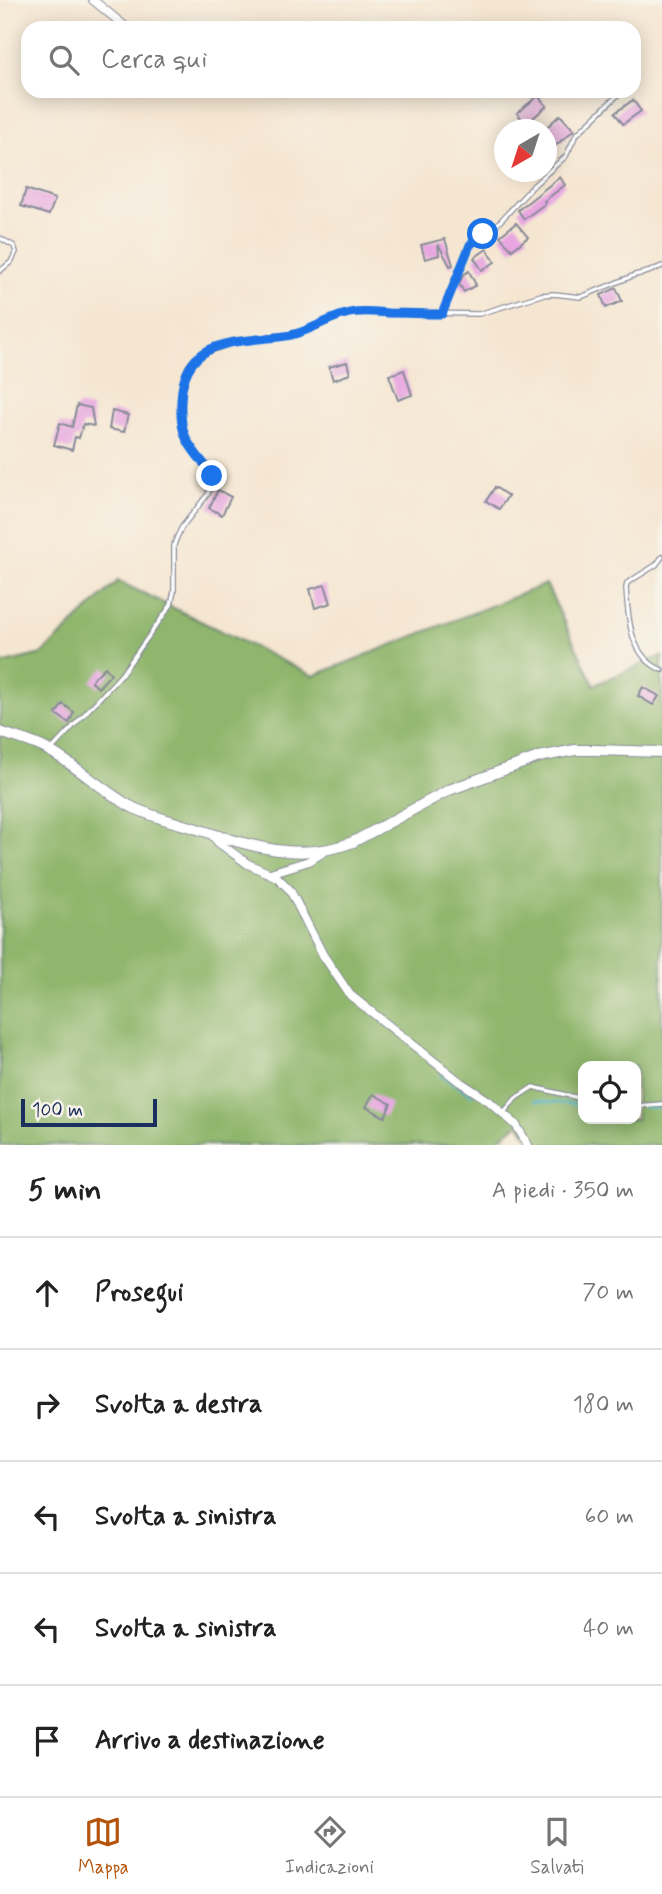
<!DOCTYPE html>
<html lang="it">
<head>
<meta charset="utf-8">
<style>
	body { margin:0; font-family:Mynerve,sans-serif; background:#f2f2f2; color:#222 }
	.controls { position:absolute; right:21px; bottom:21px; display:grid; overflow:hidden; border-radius:14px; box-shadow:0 4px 18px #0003 }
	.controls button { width:63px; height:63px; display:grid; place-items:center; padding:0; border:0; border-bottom:2px solid #e0e0e0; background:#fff; color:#222; font:35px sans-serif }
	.compass { position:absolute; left:494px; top:119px; width:63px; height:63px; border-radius:50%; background:#fff; box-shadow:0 4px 18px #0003; rotate:219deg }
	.scale { position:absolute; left:21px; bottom:18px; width:136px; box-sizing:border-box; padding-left:7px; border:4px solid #1b2f5e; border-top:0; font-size:19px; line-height:24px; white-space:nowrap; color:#1b2f5e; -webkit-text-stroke:5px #f7f3e8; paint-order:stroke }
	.stop { position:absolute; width:21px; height:21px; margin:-16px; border:5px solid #1a73e8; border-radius:50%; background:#fff }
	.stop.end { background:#1a73e8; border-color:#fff; box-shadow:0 2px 7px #0008 }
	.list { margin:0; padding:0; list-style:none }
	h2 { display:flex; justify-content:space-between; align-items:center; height:91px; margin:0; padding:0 28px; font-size:30px }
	h2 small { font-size:23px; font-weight:400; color:#767676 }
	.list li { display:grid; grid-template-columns:46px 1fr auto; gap:21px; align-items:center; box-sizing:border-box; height:112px; padding:0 28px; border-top:2px solid #e0e0e0 }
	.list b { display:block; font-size:26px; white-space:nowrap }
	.list em { font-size:23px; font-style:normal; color:#767676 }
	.icon { flex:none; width:38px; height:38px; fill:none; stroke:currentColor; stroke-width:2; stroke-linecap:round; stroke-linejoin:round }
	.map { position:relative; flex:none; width:662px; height:1145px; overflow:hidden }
	.search { position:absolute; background:#fff; box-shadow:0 4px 18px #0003; left:21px; right:21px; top:21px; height:77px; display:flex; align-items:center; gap:18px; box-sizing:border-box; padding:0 24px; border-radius:21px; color:#767676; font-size:26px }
	.sheet { height:651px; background:#fff }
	nav { display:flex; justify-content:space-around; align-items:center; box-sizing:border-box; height:98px; border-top:2px solid #e0e0e0; background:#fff; font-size:19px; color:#767676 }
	nav a { display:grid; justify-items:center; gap:4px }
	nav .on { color:#b45309 }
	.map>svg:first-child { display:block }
</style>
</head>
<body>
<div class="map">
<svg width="662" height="1145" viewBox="0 0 662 1145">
	<rect width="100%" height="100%" fill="#f7f3e8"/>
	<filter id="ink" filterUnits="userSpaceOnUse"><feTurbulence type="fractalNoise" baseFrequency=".0143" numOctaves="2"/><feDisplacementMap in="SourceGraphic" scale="14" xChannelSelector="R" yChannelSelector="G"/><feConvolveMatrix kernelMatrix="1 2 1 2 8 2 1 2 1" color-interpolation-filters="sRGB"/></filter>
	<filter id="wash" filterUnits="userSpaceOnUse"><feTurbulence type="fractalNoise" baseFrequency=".00686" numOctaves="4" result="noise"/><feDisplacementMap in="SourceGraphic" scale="28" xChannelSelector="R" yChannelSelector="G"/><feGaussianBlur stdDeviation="1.57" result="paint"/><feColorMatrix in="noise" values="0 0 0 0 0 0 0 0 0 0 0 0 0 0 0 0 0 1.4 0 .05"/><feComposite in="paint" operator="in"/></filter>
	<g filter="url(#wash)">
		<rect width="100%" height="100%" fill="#f5e6d1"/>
		<path fill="#8fb66c" stroke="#557265" stroke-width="2" fill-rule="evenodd" d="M118,581L313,676L546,584L594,685L662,656V1145H533L519,1123L500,1138L497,1145H0V664L42,654ZM583,1066H636V1119H583Z"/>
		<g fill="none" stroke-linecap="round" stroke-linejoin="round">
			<g stroke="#46b2c3" stroke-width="2.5">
				<path d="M440,1075L472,1095"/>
				<path d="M534,1101L583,1105"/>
				<path d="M643,1107L662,1108"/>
			</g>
		</g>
		<g id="blocks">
			<g fill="#e7a6e0">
				<path d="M538,96L547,106L526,124L517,113Z"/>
				<path d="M633,100L641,111L623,124L615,113Z"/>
				<path d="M560,115L574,130L555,146L547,137V127Z"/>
				<path d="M560,177L565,185L544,201L546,203L524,219L518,210Z"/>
				<path d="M26,189L55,199L49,215L21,206Z"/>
				<path d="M516,223L528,237L512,250L500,236Z"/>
				<path d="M445,239L453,265L450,266L438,244L439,255L425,259L421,245Z"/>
				<path d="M487,249L495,262L482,270L474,258Z"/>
				<path d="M469,271L476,285L464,292L459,284L463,275Z"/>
				<path d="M616,288L622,301L606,308L601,295Z"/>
				<path d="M347,362L350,374L333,380L329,367Z"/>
				<path d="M404,370L412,395L398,400L389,375Z"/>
				<path d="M77,405L91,408L94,426L83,424L79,438L75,437L72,450L54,445L60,423L72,427Z"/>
				<path d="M112,411L128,415L124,432L109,429Z"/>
				<path d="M495,487L508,496L499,509L486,501Z"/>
				<path d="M218,490L231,497L222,515L209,508Z"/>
				<path d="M325,585L331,603L315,608L310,589Z"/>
				<path d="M105,667L111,674L98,688L91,681Z"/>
				<path d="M643,687L659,696L653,705L638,696Z"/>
				<path d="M63,704L74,712L69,723L56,714Z"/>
				<path d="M373,1094L391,1104L385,1117L366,1107Z"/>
			</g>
		</g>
	</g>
	<g filter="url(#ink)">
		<use href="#blocks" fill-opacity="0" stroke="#888a98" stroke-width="2"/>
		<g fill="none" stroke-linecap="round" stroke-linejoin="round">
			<g stroke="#888a98" stroke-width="6">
				<g id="service">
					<path d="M0,238L14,246L16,252L11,262L0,271"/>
					<path d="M442,314L470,245L493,229L534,185L566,156L576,135L622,91"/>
					<path d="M662,557L656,565L627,583L626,588C628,619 630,657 662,670"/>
					<path d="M52,749L121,675L171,605L174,591V545L177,537L182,527L208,494L212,482L210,471L186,441L182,428V387L189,366L198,356L235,341L289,335L306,331L347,313L367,312L479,314L541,295L554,294L581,297L635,275L648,272L662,266"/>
					<path d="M636,1106L662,1104"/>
					<path d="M503,1113L516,1098L533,1087L583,1099"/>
				</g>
			</g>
			<g stroke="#888a98" stroke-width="10">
				<g id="minor">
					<path d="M93,0L127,28"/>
					<path d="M211,834L219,843L248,864L277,877L290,890L323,955L350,995L460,1082L489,1101L516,1125L528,1145"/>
					<path d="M270,873L309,861L325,851"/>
				</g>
			</g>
			<g stroke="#888a98" stroke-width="12">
				<path id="tertiary" d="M0,732C17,738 35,742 50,751C78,767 102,790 130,806C149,816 171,821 191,827C244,844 298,864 353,842L449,790L539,757L575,750H595L662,752"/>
			</g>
			<use href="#service" stroke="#fff" stroke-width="3.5"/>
			<use href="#minor" stroke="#fff" stroke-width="8"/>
			<use href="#tertiary" stroke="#fff" stroke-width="10"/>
		</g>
	</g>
	<g fill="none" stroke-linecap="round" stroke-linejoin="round" filter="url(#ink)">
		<path stroke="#1a73e8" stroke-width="9" d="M212,476L210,471C188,445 179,435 181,400C184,333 243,344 291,335C310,331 326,319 346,314C359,310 374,312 388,313C406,313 424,314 442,314L470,245L483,234"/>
	</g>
</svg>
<div class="controls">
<button><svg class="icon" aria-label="locate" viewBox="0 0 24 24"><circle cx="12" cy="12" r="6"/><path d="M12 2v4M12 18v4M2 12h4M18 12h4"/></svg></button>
</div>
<svg class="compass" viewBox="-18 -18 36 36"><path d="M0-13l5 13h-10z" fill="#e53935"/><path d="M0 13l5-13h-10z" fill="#767676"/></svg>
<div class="scale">100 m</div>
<div class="stop" style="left:483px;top:234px"></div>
<div class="stop end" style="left:212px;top:476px"></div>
<div class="search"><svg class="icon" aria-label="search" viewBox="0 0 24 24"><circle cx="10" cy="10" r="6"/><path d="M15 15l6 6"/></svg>Cerca qui</div>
</div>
<section class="sheet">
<h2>5 min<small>A piedi · 350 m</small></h2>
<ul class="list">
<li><svg class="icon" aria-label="ahead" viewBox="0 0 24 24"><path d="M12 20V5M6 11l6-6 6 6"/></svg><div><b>Prosegui</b></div><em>70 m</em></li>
<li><svg class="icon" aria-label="right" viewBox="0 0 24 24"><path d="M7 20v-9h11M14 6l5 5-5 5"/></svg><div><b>Svolta a destra</b></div><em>180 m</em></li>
<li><svg class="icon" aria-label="left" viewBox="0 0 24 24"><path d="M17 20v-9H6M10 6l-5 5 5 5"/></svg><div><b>Svolta a sinistra</b></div><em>60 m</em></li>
<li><svg class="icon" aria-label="left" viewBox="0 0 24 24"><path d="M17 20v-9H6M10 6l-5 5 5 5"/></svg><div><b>Svolta a sinistra</b></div><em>40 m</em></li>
<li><svg class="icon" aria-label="arrive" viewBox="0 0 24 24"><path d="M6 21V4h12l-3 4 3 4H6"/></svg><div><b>Arrivo a destinazione</b></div></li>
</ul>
</section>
<nav>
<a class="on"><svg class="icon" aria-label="map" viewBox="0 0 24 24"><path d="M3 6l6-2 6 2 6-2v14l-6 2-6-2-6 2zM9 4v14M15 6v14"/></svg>Mappa</a>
<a><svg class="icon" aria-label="directions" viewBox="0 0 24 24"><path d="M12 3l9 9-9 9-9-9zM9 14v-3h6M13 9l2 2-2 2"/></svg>Indicazioni</a>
<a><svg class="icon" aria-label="saved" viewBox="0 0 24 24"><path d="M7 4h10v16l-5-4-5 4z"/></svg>Salvati</a>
</nav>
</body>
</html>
